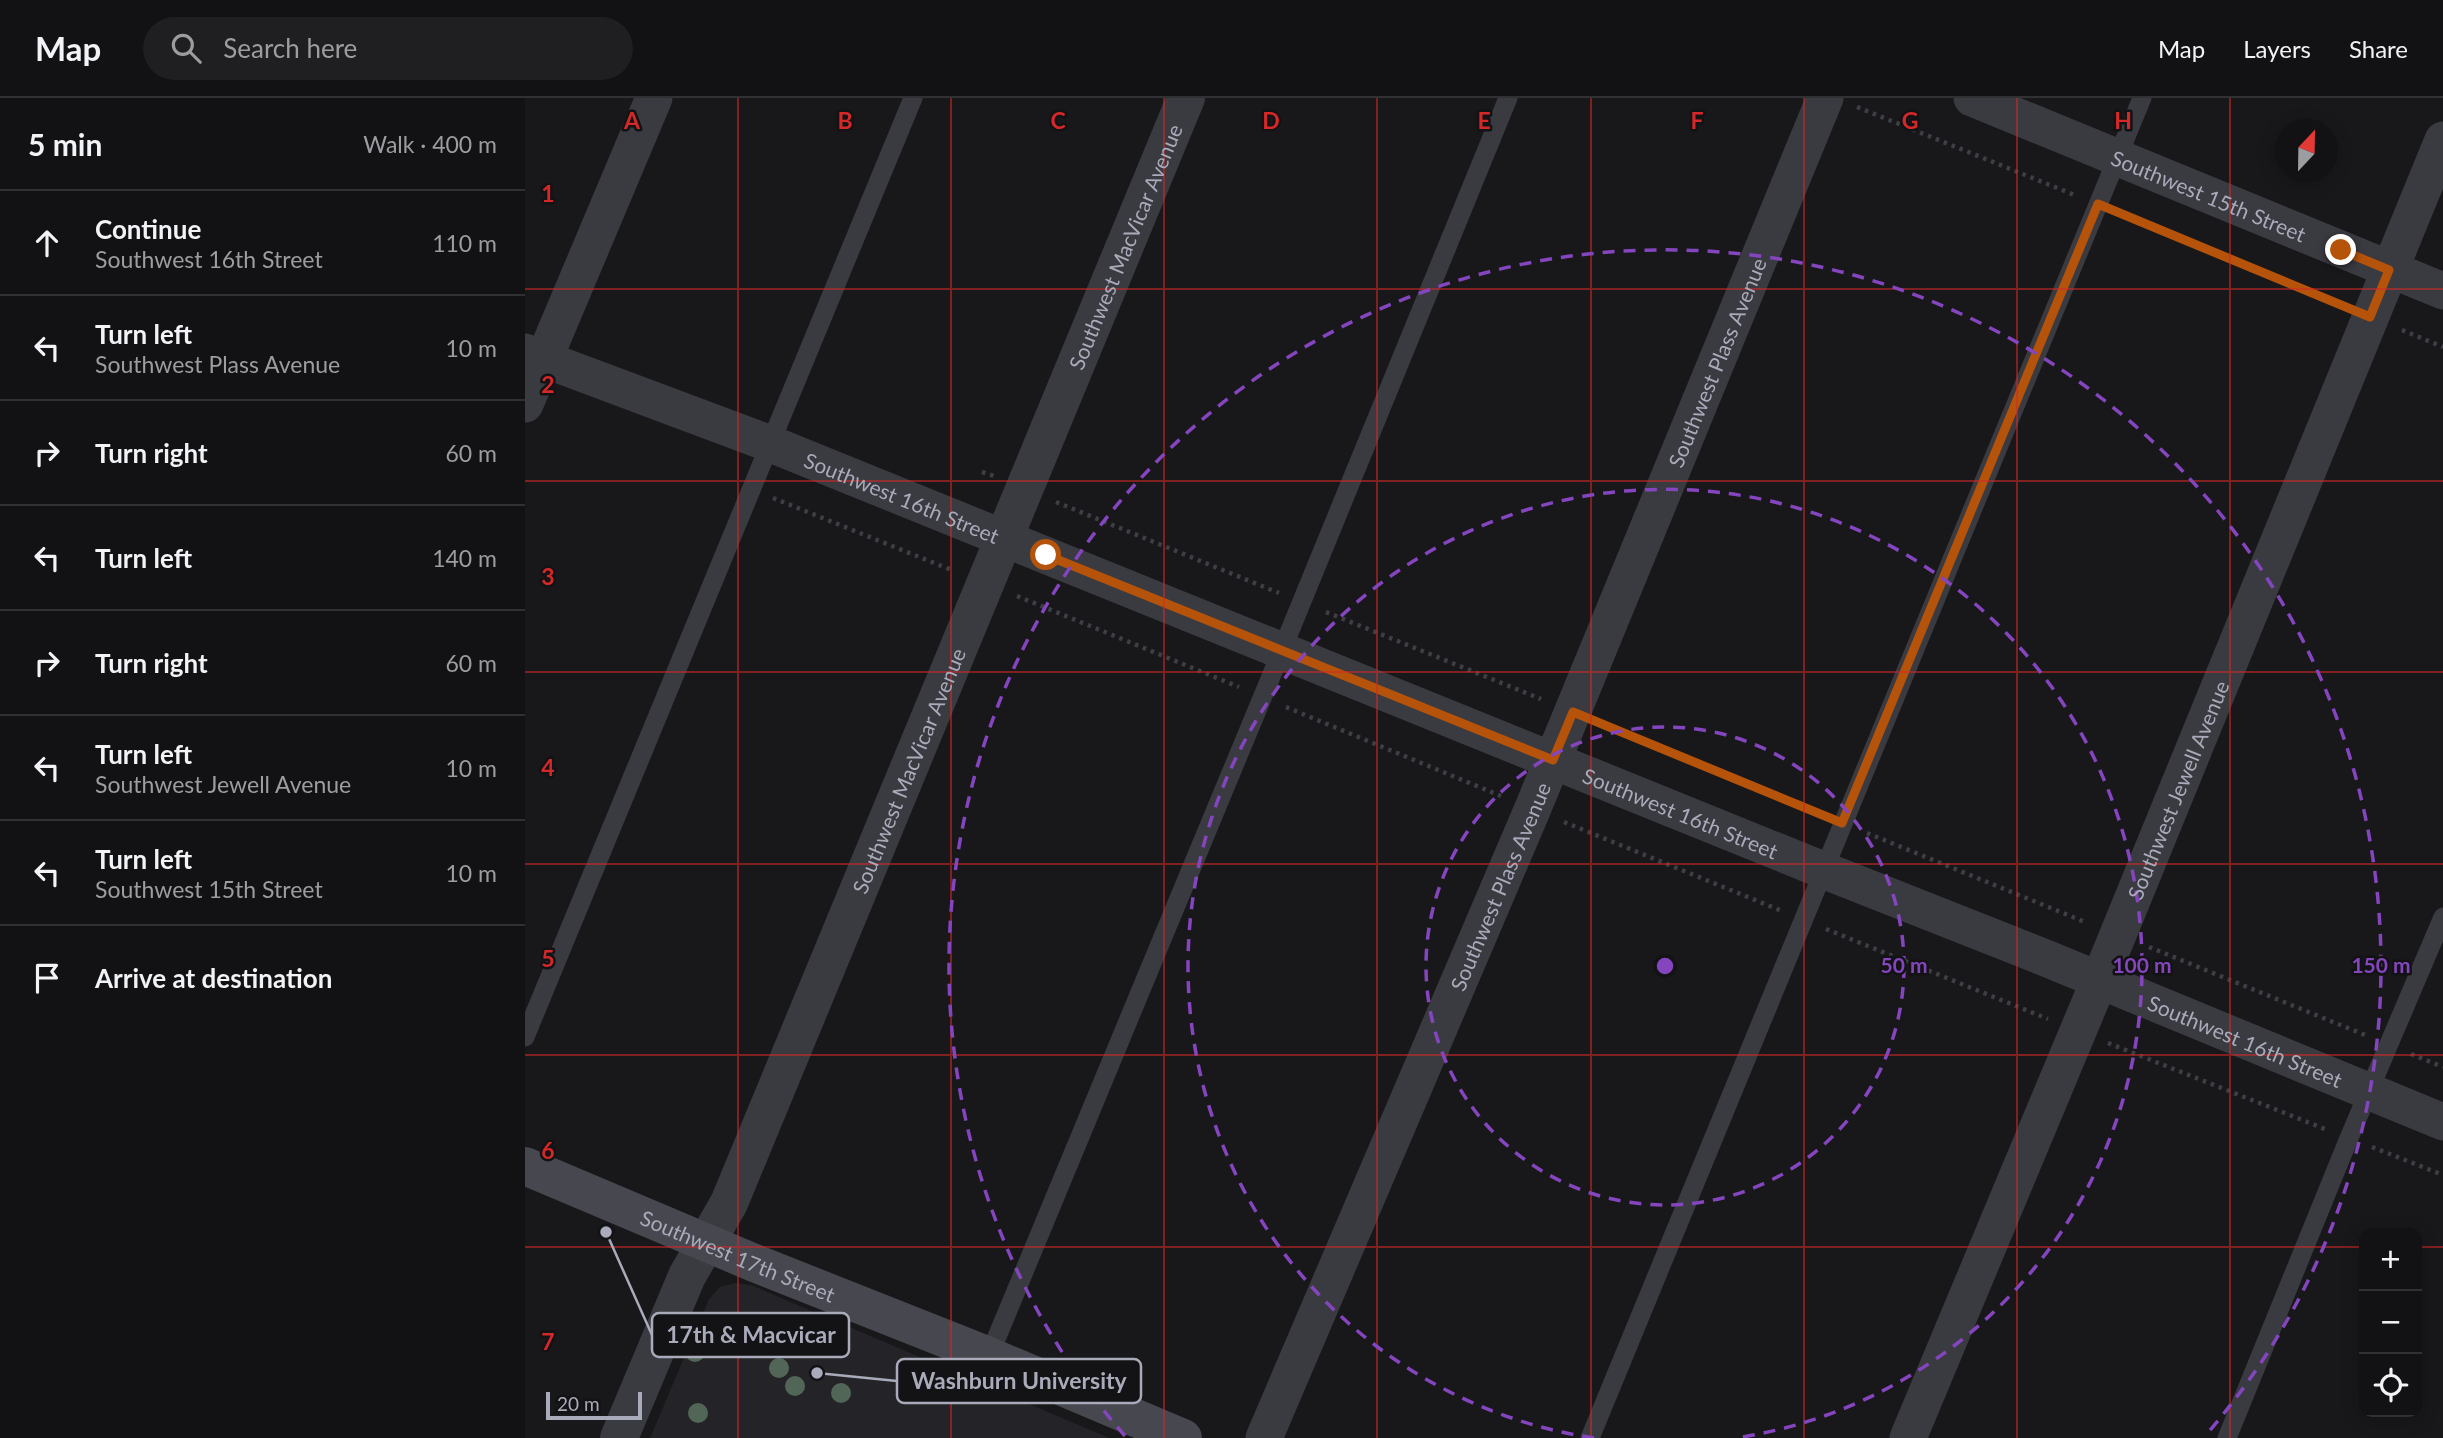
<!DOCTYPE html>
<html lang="en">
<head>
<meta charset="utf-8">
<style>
	body { margin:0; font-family:Lato,sans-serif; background:#1f1f22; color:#f1f3f6 }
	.controls { position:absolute; right:21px; bottom:21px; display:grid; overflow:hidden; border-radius:14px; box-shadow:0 4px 18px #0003 }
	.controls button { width:63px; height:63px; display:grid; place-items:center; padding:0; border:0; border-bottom:2px solid #313134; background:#121114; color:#f1f3f6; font:35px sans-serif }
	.compass { position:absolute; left:1750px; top:21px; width:63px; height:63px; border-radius:50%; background:#121114; box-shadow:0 4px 18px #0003; rotate:22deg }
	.scale { position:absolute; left:21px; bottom:18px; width:96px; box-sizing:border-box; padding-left:7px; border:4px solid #a9abba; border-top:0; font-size:19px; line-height:24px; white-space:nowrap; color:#a9abba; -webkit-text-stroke:5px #131215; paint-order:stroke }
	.stop { position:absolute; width:21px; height:21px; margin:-16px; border:5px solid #b45309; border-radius:50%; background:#fff }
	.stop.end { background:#b45309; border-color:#fff; box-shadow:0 2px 7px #0008 }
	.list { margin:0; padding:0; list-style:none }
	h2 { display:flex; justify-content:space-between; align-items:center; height:91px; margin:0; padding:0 28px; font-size:30px }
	h2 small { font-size:23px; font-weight:400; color:#9c9da0 }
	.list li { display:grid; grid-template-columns:46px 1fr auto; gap:21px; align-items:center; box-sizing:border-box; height:105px; padding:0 28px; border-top:2px solid #313134 }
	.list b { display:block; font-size:26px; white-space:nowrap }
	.list p { margin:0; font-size:23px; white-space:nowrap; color:#9c9da0 }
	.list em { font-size:23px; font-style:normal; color:#9c9da0 }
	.icon { flex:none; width:38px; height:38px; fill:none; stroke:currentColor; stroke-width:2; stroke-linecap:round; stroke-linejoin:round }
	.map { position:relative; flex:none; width:1918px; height:1340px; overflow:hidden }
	header { display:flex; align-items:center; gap:42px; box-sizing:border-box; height:98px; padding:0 35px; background:#121114; border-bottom:2px solid #313134 }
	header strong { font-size:33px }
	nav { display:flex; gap:38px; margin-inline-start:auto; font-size:24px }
	.search { width:490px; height:63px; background:#1f1f22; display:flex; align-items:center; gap:18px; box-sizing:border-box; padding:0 24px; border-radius:38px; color:#9c9da0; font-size:26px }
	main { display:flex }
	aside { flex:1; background:#121114 }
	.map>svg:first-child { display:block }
</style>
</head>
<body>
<header>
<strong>Map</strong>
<div class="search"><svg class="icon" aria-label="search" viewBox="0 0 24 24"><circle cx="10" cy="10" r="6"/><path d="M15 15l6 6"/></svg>Search here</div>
<nav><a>Map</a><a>Layers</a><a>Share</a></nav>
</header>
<main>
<aside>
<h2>5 min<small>Walk · 400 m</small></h2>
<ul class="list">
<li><svg class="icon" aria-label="ahead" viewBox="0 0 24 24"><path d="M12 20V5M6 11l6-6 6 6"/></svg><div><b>Continue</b><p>Southwest 16th Street</p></div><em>110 m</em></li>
<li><svg class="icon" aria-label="left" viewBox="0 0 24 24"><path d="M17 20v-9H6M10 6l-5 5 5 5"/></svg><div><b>Turn left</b><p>Southwest Plass Avenue</p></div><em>10 m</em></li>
<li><svg class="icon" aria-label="right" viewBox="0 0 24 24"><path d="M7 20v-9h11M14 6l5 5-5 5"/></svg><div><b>Turn right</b></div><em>60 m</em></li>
<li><svg class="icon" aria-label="left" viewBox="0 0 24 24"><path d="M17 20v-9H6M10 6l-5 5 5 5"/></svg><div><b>Turn left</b></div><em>140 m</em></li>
<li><svg class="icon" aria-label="right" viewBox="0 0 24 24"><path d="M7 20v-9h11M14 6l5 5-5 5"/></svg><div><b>Turn right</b></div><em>60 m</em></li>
<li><svg class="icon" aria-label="left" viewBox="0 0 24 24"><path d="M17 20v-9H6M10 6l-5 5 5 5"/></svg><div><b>Turn left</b><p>Southwest Jewell Avenue</p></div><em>10 m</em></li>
<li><svg class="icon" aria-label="left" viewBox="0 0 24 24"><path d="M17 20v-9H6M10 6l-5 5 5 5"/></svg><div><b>Turn left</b><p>Southwest 15th Street</p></div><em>10 m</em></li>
<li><svg class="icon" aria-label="arrive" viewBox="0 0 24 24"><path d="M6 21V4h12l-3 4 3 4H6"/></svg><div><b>Arrive at destination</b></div></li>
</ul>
</aside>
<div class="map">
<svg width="1918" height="1340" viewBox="0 0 1918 1340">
	<rect width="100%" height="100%" fill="#18171a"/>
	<path fill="#242327" d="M210,1185L226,1187L584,1340H125L184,1201L195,1189Z"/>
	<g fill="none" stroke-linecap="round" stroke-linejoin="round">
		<g stroke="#3e3f46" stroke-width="4.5" stroke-dasharray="3.5 5" stroke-linecap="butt">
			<path d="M1332,9L1552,98"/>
			<path d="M1595,115L1813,206"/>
			<path d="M1877,232L1918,249"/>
			<path d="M457,374L469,378"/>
			<path d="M248,400L429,473"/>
			<path d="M531,404L754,495"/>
			<path d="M492,498L714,589"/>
			<path d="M801,514L1016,601"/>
			<path d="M761,609L976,698"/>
			<path d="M1079,627L1295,716"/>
			<path d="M1039,724L1257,813"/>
			<path d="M1342,735L1560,824"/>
			<path d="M1301,831L1523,921"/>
			<path d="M1624,849L1840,937"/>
			<path d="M1583,945L1800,1031"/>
			<path d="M1886,956L1918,969"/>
			<path d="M1847,1049L1918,1077"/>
		</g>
		<g stroke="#3a3a41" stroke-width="19">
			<path d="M0,939L388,0"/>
			<path d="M464,1258L757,552L983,0"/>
			<path d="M1065,1340L1617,0"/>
			<path d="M1702,1340L1824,1040L1918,819"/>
		</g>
		<g stroke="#3a3a41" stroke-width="37">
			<path id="s1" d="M1447,0L1918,193"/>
			<path id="s2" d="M0,254L246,346L1298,772L1523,861L1918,1024"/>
			<path d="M0,306L129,0"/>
			<path id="s3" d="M739,1340L1008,710L1300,0"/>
			<path id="s4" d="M1383,1340L1574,883L1918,42"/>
		</g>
		<path stroke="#3a3a41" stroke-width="38" id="s5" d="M94,1340L162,1178L204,1105L661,0"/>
		<path stroke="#46474f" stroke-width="38" id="s6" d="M0,1068L227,1164L464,1258L658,1340"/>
	</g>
	<g fill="#516657">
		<circle cx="170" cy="1254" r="10"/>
		<circle cx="254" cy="1270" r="10"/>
		<circle cx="270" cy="1288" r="10"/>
		<circle cx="316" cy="1295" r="10"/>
		<circle cx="173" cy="1315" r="10"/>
	</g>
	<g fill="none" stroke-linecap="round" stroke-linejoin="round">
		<path stroke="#b45309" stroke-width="9" d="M521,457L1028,662L1048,614L1317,725L1573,106L1845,219L1864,172L1816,152"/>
	</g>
	<path fill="none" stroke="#d62828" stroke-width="2" stroke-opacity="0.55" d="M213,0V1340M426,0V1340M639,0V1340M852,0V1340M1066,0V1340M1279,0V1340M1492,0V1340M1705,0V1340M0,191H1918M0,383H1918M0,574H1918M0,766H1918M0,957H1918M0,1149H1839M1892,1149H1918"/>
	<g fill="none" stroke="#8445be" stroke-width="3.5" stroke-dasharray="12 9">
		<circle cx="1140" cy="868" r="239"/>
		<path d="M1069 1340A477 477 0 1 1 1211 1340"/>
		<path d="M600 1338A716 716 0 1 1 1680 1338"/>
	</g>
	<g text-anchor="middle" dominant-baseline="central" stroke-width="5" stroke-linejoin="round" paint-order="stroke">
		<g font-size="21" fill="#a9abba" stroke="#131215">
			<text stroke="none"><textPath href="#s1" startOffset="256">Southwest 15th Street</textPath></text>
			<text stroke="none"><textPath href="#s5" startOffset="1295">Southwest MacVicar Avenue</textPath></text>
			<text stroke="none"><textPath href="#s3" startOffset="1167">Southwest Plass Avenue</textPath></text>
			<text stroke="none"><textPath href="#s2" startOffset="404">Southwest 16th Street</textPath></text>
			<text stroke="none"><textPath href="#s5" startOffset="728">Southwest MacVicar Avenue</textPath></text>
			<text stroke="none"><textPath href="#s4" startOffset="702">Southwest Jewell Avenue</textPath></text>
			<text stroke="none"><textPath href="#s2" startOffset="1244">Southwest 16th Street</textPath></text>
			<text stroke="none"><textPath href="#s3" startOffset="600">Southwest Plass Avenue</textPath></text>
			<text stroke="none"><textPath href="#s2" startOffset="1853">Southwest 16th Street</textPath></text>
			<text stroke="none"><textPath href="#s6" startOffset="231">Southwest 17th Street</textPath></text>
		</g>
	</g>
	<g font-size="23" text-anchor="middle" font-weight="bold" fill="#d62828" stroke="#131215" stroke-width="5" stroke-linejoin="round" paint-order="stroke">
		<text x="107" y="31">A</text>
		<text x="320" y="31">B</text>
		<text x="533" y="31">C</text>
		<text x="746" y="31">D</text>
		<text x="959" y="31">E</text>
		<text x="1172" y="31">F</text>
		<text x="1385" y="31">G</text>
		<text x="1598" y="31">H</text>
		<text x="23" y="104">1</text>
		<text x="23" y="295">2</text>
		<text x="23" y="487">3</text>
		<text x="23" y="678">4</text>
		<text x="23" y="869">5</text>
		<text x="23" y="1061">6</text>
		<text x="23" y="1252">7</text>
	</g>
	<circle cx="1140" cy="868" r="10" fill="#8445be" stroke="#131215" stroke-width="3.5"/>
	<g font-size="21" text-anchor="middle" font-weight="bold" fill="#8445be" stroke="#131215" stroke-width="5" stroke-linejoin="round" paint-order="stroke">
		<text x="1379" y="875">50 m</text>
		<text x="1617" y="875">100 m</text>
		<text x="1856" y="875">150 m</text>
	</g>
	<path fill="none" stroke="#a9abba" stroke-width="2.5" d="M81 1134L127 1237M292 1275L372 1283"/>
	<g fill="#a9abba" stroke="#131215" stroke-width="2.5">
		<circle cx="81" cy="1134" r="7"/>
		<circle cx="292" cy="1275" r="7"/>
	</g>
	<g fill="#131215" stroke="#a9abba" stroke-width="2.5">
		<rect x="127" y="1215" width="197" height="44" rx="7"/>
		<rect x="372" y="1261" width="244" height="44" rx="7"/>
	</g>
	<g font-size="23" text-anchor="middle" font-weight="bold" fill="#a9abba">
		<text x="226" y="1245">17th &amp; Macvicar</text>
		<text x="494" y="1291">Washburn University</text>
	</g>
</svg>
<div class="controls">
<button>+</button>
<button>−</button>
<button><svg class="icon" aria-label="locate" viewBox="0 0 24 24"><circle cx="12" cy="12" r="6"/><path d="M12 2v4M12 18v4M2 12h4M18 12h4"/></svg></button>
</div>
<svg class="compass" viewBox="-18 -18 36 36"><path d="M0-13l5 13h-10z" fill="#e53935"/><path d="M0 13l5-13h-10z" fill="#9c9da0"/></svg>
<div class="scale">20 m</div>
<div class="stop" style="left:521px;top:457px"></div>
<div class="stop end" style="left:1816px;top:152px"></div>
</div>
</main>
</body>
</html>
